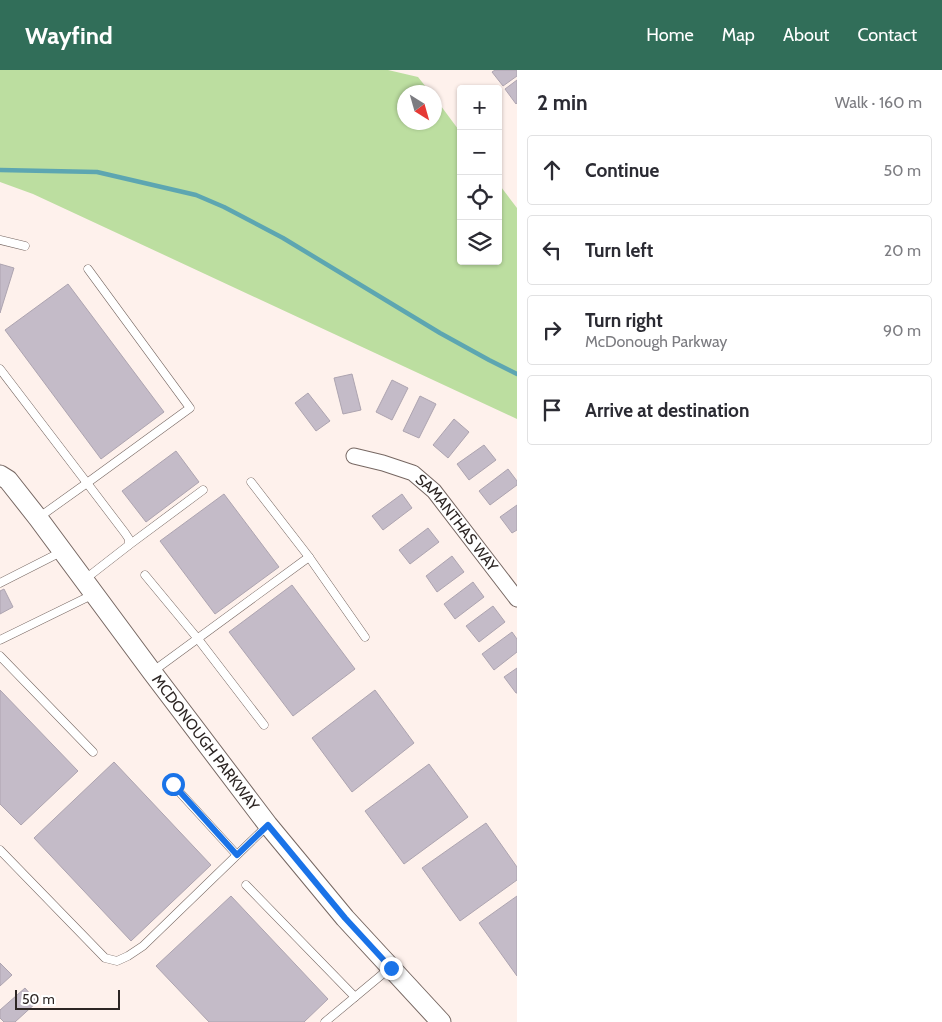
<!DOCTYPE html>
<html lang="en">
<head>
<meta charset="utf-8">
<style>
	body { margin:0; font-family:Cabin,sans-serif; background:#f2f2f3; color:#2b2b33 }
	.controls { position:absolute; right:15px; top:15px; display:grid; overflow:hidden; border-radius:5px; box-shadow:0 1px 4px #0004 }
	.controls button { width:45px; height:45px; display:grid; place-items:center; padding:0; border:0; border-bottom:1px solid #e1e1e2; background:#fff; color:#2b2b33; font:25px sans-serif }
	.compass { position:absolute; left:397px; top:15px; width:45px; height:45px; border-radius:50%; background:#fff; box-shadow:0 1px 4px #0004; rotate:143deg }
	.scale { position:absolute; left:15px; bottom:12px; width:105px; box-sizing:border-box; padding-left:5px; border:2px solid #2d2624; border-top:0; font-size:14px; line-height:18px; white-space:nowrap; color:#2d2624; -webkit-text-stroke:4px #fff; paint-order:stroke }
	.stop { position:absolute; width:15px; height:15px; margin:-11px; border:4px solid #1a73e8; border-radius:50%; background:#fff }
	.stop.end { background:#1a73e8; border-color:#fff; box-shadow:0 1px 5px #0008 }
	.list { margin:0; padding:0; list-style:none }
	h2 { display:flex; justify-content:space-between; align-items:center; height:65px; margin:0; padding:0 20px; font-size:21px }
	h2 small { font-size:16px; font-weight:400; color:#7c7c81 }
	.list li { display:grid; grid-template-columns:32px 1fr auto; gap:15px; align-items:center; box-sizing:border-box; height:70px; margin:0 10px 10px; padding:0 10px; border:1px solid #e1e1e2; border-radius:5px }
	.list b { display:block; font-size:19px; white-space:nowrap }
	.list p { margin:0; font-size:16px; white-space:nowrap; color:#7c7c81 }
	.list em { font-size:16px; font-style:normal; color:#7c7c81 }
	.icon { flex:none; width:28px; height:28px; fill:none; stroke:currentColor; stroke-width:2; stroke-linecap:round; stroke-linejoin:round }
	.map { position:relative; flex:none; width:517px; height:952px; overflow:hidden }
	header { display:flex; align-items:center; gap:30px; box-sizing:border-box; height:70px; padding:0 25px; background:#316e59; color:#fff }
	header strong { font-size:24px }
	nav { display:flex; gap:28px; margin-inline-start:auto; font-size:18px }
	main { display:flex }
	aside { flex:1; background:#fff }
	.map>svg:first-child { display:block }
</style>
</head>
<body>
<header>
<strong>Wayfind</strong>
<nav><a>Home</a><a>Map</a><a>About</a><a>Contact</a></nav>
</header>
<main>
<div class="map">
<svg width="517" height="952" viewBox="0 0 517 952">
	<rect width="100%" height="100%" fill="#fef1ec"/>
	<path fill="#bcdea0" d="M0,0H388L418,7L430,22H404V52H434L435,28L461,63V191H498V113L517,138V349L33,124L0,112Z"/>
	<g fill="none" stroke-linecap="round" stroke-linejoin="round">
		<path stroke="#5da6b1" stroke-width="4.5" d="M0,100L97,102L196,125L224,137L283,168L440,263L489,290L517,304"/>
	</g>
	<g fill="#c4bbc8" stroke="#ada4b0">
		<path d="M495,0H517V6L503,16L492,2Z"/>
		<path d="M517,10V33L516,34L505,19Z"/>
		<path d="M0,194L14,198L0,243Z"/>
		<path d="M68,214L164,342L101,389L5,260Z"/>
		<path d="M352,304L361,340L343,344L334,308Z"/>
		<path d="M392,310L408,318L392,350L376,342Z"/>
		<path d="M308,323L330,351L316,361L295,333Z"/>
		<path d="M420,326L436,334L419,368L403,361Z"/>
		<path d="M454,349L469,362L448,388L433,375Z"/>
		<path d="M484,375L496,390L469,410L457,394Z"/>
		<path d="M176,381L199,412L146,452L122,421Z"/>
		<path d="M508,399L517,411V415L490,435L479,421Z"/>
		<path d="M224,424L279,497L215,544L160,471Z"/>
		<path d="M402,424L412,438L383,460L372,446Z"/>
		<path d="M517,435V460L512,463L500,447Z"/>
		<path d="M428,458L439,472L410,494L399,480Z"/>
		<path d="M452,486L464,502L437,522L426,506Z"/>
		<path d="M473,512L484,527L455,549L444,534Z"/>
		<path d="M292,515L355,599L293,646L229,562Z"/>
		<path d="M4,519L13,537L0,544V521Z"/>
		<path d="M493,536L505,552L479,572L466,556Z"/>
		<path d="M512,562L517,569V582L494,600L482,584Z"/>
		<path d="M517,598V623H516L504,607Z"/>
		<path d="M0,620L78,701L21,755L0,734Z"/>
		<path d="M375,620L414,673L352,722L312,668Z"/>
		<path d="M114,692L211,795L131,871L34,768Z"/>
		<path d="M429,694L468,747L404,794L365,741Z"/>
		<path d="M486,753L517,797V810L460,851L422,798Z"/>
		<path d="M231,826L328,929L304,952H209L156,896Z"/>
		<path d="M517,826V906L479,853Z"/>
		<path d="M0,893L12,905L0,916Z"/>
		<path d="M25,918L37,932L15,952H4L0,948V940Z"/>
	</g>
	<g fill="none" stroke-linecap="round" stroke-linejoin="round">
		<g stroke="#766762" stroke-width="9">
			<g id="service">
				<path d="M0,170L25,176"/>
				<path d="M0,299L87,413L190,338L88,199"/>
				<path d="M251,412L309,487"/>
				<path d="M38,448L87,413L125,463L129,469V475L84,510"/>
				<path d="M129,475L203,420"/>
				<path d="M145,505L198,569L264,655"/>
				<path d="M0,513L63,481"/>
				<path d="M0,570L94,524"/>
				<path d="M0,586L93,682"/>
				<path d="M152,602L309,487L365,567"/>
				<path d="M173,715L237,785"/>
				<path d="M0,780L105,888L117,891L128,886L143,876L268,755"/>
				<path d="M246,815L355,927L391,897"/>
				<path d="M325,952L355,927"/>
			</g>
		</g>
		<g stroke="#766762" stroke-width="17">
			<g id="minor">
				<path id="s1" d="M354,386L383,393L413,403L434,421L517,529"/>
			</g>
		</g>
		<g stroke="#766762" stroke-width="21">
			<g id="tertiary">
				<path id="s2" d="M0,405L8,410L38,448L152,602L268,755L345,848L441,952"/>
			</g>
		</g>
		<use href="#service" stroke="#fff" stroke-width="8"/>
		<use href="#minor" stroke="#fff" stroke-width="15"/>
		<use href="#tertiary" stroke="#fff" stroke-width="19"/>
	</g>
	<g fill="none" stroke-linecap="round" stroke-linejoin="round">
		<path stroke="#1a73e8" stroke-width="6" d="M173,714L237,785L268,755L345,848L391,898"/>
	</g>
	<g text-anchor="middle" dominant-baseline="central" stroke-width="4" stroke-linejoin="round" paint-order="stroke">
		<g font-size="15" fill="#2d2624" stroke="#fff">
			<text stroke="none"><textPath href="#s1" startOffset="128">SAMANTHAS WAY</textPath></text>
			<text stroke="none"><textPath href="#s2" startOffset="338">MCDONOUGH PARKWAY</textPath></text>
		</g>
	</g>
</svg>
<div class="controls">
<button>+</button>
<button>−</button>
<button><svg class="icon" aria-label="locate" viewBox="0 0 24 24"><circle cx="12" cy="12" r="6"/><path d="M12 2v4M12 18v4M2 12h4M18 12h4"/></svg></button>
<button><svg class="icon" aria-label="layers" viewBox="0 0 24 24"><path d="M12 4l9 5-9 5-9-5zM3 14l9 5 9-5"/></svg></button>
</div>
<svg class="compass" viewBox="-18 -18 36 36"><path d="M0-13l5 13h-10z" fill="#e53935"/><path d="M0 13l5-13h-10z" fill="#7c7c81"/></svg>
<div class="scale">50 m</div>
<div class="stop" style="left:173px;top:714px"></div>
<div class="stop end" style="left:391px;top:898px"></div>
</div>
<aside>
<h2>2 min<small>Walk · 160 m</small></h2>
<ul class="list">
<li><svg class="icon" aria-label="ahead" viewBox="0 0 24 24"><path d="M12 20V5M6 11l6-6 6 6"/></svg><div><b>Continue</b></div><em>50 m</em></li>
<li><svg class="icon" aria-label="left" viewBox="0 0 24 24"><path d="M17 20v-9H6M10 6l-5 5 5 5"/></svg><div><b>Turn left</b></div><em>20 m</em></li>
<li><svg class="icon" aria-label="right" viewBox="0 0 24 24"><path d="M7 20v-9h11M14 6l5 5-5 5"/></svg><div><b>Turn right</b><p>McDonough Parkway</p></div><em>90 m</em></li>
<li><svg class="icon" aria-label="arrive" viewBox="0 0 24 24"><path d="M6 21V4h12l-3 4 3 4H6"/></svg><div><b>Arrive at destination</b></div></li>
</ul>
</aside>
</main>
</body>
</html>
